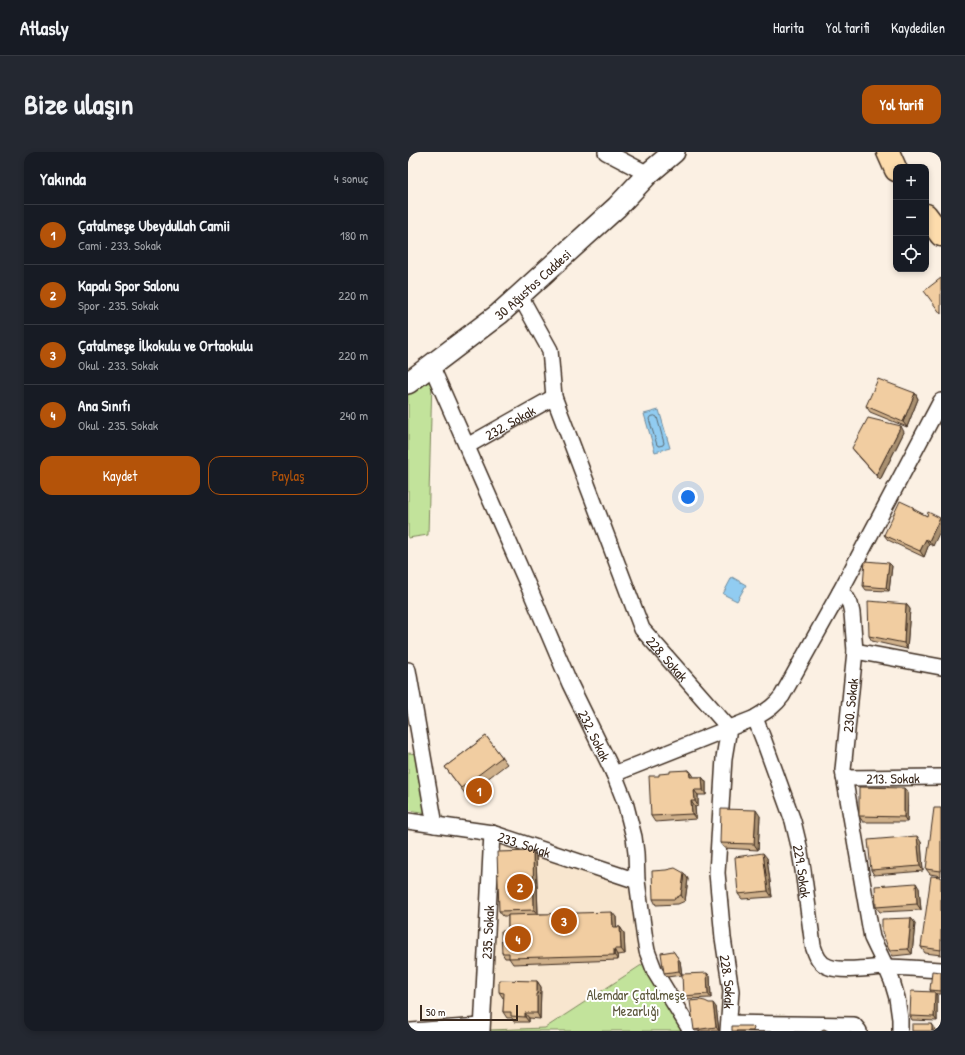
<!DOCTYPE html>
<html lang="tr">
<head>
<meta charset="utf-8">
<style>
	body { margin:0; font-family:"Patrick Hand",sans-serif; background:#242831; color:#f1f3f6 }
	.controls { position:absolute; right:12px; top:12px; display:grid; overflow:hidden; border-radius:8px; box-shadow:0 2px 6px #0003 }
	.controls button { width:36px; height:36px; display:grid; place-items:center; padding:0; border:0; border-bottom:1px solid #363941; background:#171b24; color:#f1f3f6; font:20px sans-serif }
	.scale { position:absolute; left:12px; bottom:10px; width:98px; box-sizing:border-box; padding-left:4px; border:2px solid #3b2a1e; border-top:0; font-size:11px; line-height:14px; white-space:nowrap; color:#3b2a1e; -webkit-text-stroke:3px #fff; paint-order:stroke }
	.you { position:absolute; left:280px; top:345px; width:14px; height:14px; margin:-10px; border:3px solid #fff; border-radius:50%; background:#1a73e8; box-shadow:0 0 0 6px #1a73e833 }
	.badge { display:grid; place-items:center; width:26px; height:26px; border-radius:50%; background:#b45309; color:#fff; font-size:13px; font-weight:700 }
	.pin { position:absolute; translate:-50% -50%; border:2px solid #fff; box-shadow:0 1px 4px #0006 }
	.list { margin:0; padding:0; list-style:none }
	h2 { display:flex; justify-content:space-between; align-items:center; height:52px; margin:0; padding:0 16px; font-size:17px }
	h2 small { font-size:13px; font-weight:400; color:#9ea1a6 }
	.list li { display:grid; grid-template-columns:26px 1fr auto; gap:12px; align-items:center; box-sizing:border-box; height:60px; padding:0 16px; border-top:1px solid #363941 }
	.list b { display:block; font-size:15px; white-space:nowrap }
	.list p { margin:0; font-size:13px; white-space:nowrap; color:#9ea1a6 }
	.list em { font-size:13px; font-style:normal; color:#9ea1a6 }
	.actions { display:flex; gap:8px; padding:12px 16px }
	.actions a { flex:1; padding:9px 0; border:1px solid #b45309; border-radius:12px; text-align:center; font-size:14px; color:#b45309 }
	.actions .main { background:#b45309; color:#fff }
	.icon { flex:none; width:22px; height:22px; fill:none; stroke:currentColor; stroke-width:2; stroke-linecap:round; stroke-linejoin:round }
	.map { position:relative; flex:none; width:533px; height:879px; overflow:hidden; border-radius:12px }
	header { display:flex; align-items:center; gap:24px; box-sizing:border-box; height:56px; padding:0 20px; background:#171b24; border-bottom:1px solid #363941 }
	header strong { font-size:19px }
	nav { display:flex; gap:22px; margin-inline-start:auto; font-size:14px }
	.intro { display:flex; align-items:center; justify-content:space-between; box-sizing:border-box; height:96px; padding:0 24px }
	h1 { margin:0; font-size:28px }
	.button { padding:10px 18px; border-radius:12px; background:#b45309; color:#fff; font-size:14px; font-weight:700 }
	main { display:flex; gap:24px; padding:0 24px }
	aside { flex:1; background:#171b24; border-radius:12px; box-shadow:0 2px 6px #0003 }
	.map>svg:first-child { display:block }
</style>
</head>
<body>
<header>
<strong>Atlasly</strong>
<nav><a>Harita</a><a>Yol tarifi</a><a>Kaydedilen</a></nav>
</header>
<div class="intro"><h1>Bize ulaşın</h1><a class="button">Yol tarifi</a></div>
<main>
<aside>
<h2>Yakında<small>4 sonuç</small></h2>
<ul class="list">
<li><span class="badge">1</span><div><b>Çatalmeşe Ubeydullah Camii</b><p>Cami · 233. Sokak</p></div><em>180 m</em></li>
<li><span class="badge">2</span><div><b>Kapalı Spor Salonu</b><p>Spor · 235. Sokak</p></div><em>220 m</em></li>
<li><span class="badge">3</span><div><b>Çatalmeşe İlkokulu ve Ortaokulu</b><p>Okul · 233. Sokak</p></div><em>220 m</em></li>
<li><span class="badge">4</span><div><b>Ana Sınıfı</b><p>Okul · 235. Sokak</p></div><em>240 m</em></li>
</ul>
<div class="actions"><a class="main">Kaydet</a><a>Paylaş</a></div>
</aside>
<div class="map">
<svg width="533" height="879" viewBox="0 0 533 879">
	<rect width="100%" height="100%" fill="#fbf0e3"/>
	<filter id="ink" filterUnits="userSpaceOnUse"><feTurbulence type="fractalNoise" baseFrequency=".025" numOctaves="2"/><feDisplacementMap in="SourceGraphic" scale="8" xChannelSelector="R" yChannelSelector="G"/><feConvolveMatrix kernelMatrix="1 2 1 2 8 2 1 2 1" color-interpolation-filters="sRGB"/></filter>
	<g filter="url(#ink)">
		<path fill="#f8e6cf" d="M87,685L219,725L235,812L137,876L81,878Z"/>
		<g fill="#c2e39b" stroke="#7e865c">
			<path d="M24,226L20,383L0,386V243Z"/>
			<path d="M0,601L11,602L20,661L0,658Z"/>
			<path d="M235,812L283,879H81V878L137,876Z"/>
		</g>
		<g fill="#91ccf1" stroke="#6f8b9d">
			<path d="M251,258L262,296L247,300L236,262Z"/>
			<path d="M324,425L338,433L329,449L315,442Z"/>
		</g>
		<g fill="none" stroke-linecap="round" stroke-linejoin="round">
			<path stroke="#5d6b72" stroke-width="1" d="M247,264L249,265L256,291L255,293L251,294L249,293L241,267L242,265Z"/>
			<g stroke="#3b2a1e" stroke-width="18">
				<g id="street">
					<path d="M198,0L240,22"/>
					<path id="s1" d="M112,144L142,198L146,245L234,477L321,576L316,606L309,721L315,786L323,839L320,879"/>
					<path id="s2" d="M23,213L122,438L162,532L206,622L217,650L226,685L228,701L229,729L237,788L239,799L247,820L283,879"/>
					<path id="s3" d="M59,294L146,245"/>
					<path d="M447,499L533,515"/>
					<path d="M0,518L27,673"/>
					<path id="s4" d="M347,566L356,589L385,669L391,694L395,718L405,794C408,803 411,812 421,815C433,820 462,816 477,815C495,815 514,817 533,818"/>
					<path d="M206,622L347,566C358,559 366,555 374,544L432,440"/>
					<path id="s5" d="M436,626L533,625"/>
					<path id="s6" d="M0,669L84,681L229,729"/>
					<path d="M321,871L446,873L451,879"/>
					<path d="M3,879L73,874"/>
					<path id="s7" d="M74,879L84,681"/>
					<path id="s8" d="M492,879V867L489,846L484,829L478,815L464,786L435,618L447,499L444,461L442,452L438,445L432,440L533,249"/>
				</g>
			</g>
			<g stroke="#3b2a1e" stroke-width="24">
				<g id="secondary">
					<path id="s9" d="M0,231L91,162L209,55L240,22L266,0"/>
				</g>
			</g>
			<g stroke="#3b2a1e" stroke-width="25">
				<g id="primary">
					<path d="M480,0L488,18"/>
					<path d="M518,63L533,83"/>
				</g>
			</g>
			<use href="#street" stroke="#fff" stroke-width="15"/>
			<use href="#secondary" stroke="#fff" stroke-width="21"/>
			<use href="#primary" stroke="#fddcac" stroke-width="22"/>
		</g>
		<g fill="#cfb08a" stroke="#3b2a1e">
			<path d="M507,241L510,247L499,275L462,260L458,254Z"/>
			<path d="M496,280L472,328L448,301L444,296Z"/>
			<path d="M505,355L508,359L519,364L525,394L521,392L516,405L480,388L476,383Z"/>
			<path d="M481,411L484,414L481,439L458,438L455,434Z"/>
			<path d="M498,452L502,457L499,497L464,489L461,484Z"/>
			<path d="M78,584L99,612L58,643L37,615Z"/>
			<path d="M281,618L285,623V625H294L298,630V643H290V654L287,655L288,667L247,670L243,664L251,624Z"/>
			<path d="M496,636L500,641L499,670H455L451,664Z"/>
			<path d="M533,656V724L522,722L518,717Z"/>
			<path d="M352,664L350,698L316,696L312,691Z"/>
			<path d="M513,690L515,719L466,723L463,718Z"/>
			<path d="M128,704L130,762L208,765V775H212L216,781L217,802L209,803L210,808L105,812L101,806H97L94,801L100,779V764H95L91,759Z"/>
			<path d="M359,706L364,745L334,747L330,742Z"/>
			<path d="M276,721L280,727L277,749L270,752L248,753L245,747Z"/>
			<path d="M533,725V803L517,801L513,795Z"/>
			<path d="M511,736L513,758L472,760L468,755Z"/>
			<path d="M503,766L507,771L504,802L485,804L481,798Z"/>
			<path d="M272,809L274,823L259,825L256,821Z"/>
			<path d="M533,820V842H528L529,843V869L504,868L502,864L523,840L522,838Z"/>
			<path d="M302,824L303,846L278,847L275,844Z"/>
			<path d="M129,829L133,835L132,867L121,866V870H106L104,866H99L95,860L96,846H95L91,840Z"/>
			<path d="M308,855L311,879H287L286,878Z"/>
		</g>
		<g fill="#a99071" stroke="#3b2a1e">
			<path d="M507,241L510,247L499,275L495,270Z"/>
			<path d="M493,274L496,280L472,328L468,323Z"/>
			<path d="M532,366L533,367V377L525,394L521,389Z"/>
			<path d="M518,387L521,392L516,405L512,399Z"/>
			<path d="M481,411L484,414L481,439L478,436Z"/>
			<path d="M498,452L502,457L499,497L496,491Z"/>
			<path d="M281,618L285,623L286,631L282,625Z"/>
			<path d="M294,625L298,630V643L295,638Z"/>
			<path d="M496,636L500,641L499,670L496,665Z"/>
			<path d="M286,638L290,643V654L287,649Z"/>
			<path d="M283,649L287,655L288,667L284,662Z"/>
			<path d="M348,658L352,664L350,698L346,692Z"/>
			<path d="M509,684L513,690L515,719L512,714Z"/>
			<path d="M125,699L128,704L130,763L126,758Z"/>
			<path d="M355,701L359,706L364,745L360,739Z"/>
			<path d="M276,721L280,727L277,749L273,743Z"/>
			<path d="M508,731L511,736L513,758L509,752Z"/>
			<path d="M204,760L208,765L209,781L205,775Z"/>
			<path d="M503,766L507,771L504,802L500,797Z"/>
			<path d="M212,775L216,781L217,802L213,797Z"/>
			<path d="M206,797L209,803L210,808L206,803Z"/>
			<path d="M265,799L272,809L274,823L271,819Z"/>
			<path d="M299,821L302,824L303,846L300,842Z"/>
			<path d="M129,829L133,835L132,867L129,861Z"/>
			<path d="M527,840L529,843V869L526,865Z"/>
			<path d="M305,851L308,855L311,879L308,875Z"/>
			<path d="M117,861L121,866V870L117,865Z"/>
			<path d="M524,872L527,876V879H524Z"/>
		</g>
		<g fill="#f1cda1" stroke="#3b2a1e">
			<path d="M533,126V162L516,139Z"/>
			<path d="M470,227L507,241L495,270L458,254Z"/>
			<path d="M460,266L493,274L468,323L444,296Z"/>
			<path d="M492,349L505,355V357L519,364L520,360L532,366L521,389L518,387L512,399L476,383Z"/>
			<path d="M457,409L481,411L478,436L455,434Z"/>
			<path d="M460,449L498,452L496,491L461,484Z"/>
			<path d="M78,584L94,605L53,636L37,615Z"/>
			<path d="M281,618L282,625H294L295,638H286L287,649H283L284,662L243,664L241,624H251V622L262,621V619Z"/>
			<path d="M451,635L496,636V665L451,664Z"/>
			<path d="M526,656H533V719L518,717Z"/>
			<path d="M313,657L348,658L346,692L312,691Z"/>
			<path d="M509,684L512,714L463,718L460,688Z"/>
			<path d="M125,699L126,758L91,759L89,700Z"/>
			<path d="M355,701L360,739L330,742L327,705Z"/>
			<path d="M267,716L276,721L273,743L266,747H245L244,719L258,718Z"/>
			<path d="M523,724L533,725V798L513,795Z"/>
			<path d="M508,731L509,752L468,755L467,734Z"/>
			<path d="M204,760L205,775H212L213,797H206V803L101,806V801H94L93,779H100V763Z"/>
			<path d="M503,766L500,797L481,798L474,780V767Z"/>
			<path d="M265,799L270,806L271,819L256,821L253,801Z"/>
			<path d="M524,819L533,820V839L522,838Z"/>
			<path d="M299,821L300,842L275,844L274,822Z"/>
			<path d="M91,828L129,829V861H117V865L103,864V860H95L96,841L91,840Z"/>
			<path d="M503,839L527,840L526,865L502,864Z"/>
			<path d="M292,848L297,849L301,851H305L308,875L286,878L282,849Z"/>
			<rect x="504" y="872" width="20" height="7"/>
			<path d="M324,874H344L346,876L345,879H324Z"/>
			<path d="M416,877L420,879H412Z"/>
		</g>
	</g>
	<g text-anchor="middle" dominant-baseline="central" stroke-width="4" stroke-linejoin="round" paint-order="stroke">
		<g font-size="14" fill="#3b2a1e" stroke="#fff">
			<text stroke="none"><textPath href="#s9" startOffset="159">30 Ağustos Caddesi</textPath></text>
			<text stroke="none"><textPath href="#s3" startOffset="49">232. Sokak</textPath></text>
			<text stroke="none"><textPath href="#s1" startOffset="396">228. Sokak</textPath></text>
			<text stroke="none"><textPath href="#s8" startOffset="334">230. Sokak</textPath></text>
			<text stroke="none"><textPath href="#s2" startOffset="405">232. Sokak</textPath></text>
			<text stroke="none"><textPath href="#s5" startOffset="49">213. Sokak</textPath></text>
			<text stroke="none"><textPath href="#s6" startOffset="119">233. Sokak</textPath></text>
			<text stroke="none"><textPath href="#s4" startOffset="161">229. Sokak</textPath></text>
			<text stroke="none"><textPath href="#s7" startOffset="99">235. Sokak</textPath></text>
			<text stroke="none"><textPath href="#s1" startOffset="744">228. Sokak</textPath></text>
		</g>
		<g font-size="14" fill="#5d583d" stroke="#fff">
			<text x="228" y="842">Alemdar Çatalmeşe<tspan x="228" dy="16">Mezarlığı</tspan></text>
		</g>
	</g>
</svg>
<div class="controls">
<button>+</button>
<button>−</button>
<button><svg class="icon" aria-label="locate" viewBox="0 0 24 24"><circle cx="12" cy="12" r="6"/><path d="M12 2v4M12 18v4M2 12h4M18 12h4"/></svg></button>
</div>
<div class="scale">50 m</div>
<div class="you"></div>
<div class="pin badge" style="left:71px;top:639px">1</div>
<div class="pin badge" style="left:112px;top:735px">2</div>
<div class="pin badge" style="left:156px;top:769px">3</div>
<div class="pin badge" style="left:110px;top:787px">4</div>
</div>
</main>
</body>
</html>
